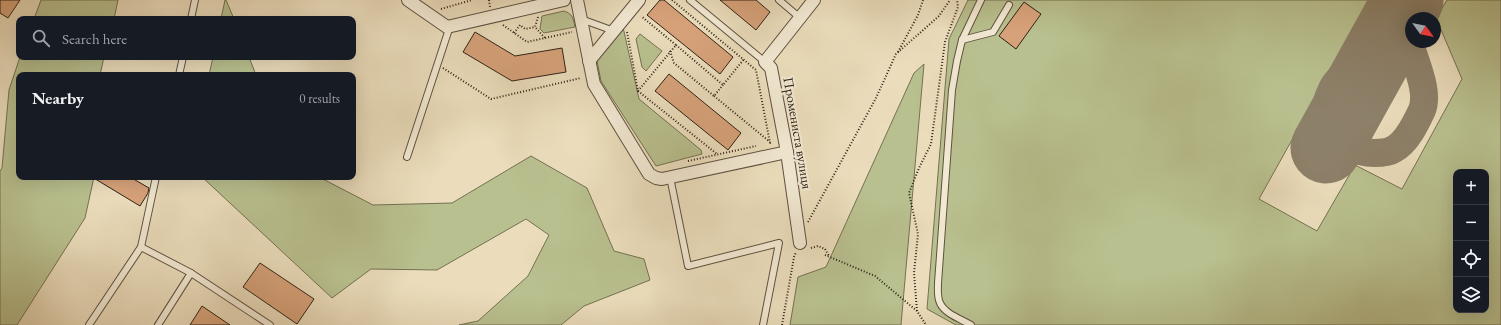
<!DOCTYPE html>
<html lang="en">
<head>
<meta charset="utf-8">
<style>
	body { margin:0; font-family:"EB Garamond",serif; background:#20242c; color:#f1f3f6 }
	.controls { position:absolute; right:12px; bottom:12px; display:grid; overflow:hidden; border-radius:8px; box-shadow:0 4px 16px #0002 }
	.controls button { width:36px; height:36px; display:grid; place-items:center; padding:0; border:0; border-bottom:1px solid #363941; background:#171b24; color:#f1f3f6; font:20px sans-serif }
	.compass { position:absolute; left:1405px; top:12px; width:36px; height:36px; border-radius:50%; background:#171b24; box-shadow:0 4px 16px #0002; rotate:123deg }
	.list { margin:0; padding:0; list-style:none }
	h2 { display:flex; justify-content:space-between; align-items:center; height:52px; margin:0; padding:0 16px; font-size:17px }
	h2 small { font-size:13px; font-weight:400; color:#9ea1a6 }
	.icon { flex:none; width:22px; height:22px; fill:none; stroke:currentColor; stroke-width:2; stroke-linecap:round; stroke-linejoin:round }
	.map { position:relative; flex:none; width:1501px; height:325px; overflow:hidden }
	.search { position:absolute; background:#171b24; box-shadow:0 4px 16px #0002; left:16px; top:16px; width:340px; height:44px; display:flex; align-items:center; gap:10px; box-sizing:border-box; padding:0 14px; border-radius:8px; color:#9ea1a6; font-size:15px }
	.panel { position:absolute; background:#171b24; box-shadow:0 4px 16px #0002; left:16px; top:72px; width:340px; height:108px; border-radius:8px }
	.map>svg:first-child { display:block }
</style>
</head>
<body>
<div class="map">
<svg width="1501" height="325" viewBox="0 0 1501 325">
	<rect width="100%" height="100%" fill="#ebddbc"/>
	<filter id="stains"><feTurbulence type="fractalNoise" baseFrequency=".005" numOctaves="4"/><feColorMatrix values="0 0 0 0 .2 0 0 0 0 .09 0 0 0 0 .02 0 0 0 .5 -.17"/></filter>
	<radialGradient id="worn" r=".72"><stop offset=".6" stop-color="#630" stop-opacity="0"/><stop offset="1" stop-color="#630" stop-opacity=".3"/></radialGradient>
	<g fill="#b9c08f" stroke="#747152" fill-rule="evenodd">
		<path d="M41,0H118L114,19H34Z"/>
		<path d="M225,0H226L234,19H221Z"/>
		<path d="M968,0H1370L1259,199L1317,231L1355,165L1402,189L1462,79L1436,18L1447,0H1501V325H956L927,309L949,39ZM1456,172H1486V310H1456Z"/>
		<path d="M564,11C573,14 573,18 575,27L544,33L540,29L542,16Z"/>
		<path d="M623,27L639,99L701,150L702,154L656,166L601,81L597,61Z"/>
		<path d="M640,34L662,51L646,71L642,67L636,39Z"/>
		<path d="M20,57H104L100,75H19V177H94L85,218L17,325H0V171L2,168L9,90Z"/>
		<path d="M213,57H249L256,75H209Z"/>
		<path d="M924,64L901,325H790L798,277L826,267L914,73Z"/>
		<path d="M531,156L587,188L614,251L644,259L650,280L584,306L561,325H459L478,321L528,276L549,235L526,219L437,270L371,269L332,298L202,177H319L373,205L452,203Z"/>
	</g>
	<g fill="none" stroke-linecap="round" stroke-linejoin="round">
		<path stroke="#8d8069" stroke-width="28" d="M1384,43C1379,48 1375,54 1370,58C1356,70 1339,72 1331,91C1315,124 1340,152 1374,153C1380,153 1388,153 1394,149C1407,142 1416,123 1422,110C1430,90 1413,59 1409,39C1406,27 1408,12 1412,0"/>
		<path stroke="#8d8069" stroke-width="71" d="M1326,148L1408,0"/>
	</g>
	<g fill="#d7a27a" stroke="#2f2216">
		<path d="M0,0H20L8,18L0,13Z"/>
		<path d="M660,0H664L733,57L720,74L647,15Z"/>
		<path d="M720,0H756L770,12L756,30Z"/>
		<path d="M1024,2L1041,14L1016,49L999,36Z"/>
		<path d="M475,32L515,56L562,48L566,72L512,81L463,52Z"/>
		<path d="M669,74L741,133L728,150L655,91Z"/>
		<path d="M92,177H130L149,188L148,193L140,206Z"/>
		<path d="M260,263L314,299L297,324L243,287Z"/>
		<path d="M202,306L230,325H190Z"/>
	</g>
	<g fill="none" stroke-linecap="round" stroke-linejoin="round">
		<g stroke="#5e5140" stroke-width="8">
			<g id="service">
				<path d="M690,0L765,62"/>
				<path d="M779,0L799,17"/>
				<path d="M191,19L195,0"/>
				<path d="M581,19L614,31"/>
				<path d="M962,40L993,32L1009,5"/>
				<path d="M179,75L183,57"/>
				<path d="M407,157L450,26"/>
				<path d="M670,177L688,266L779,243L763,325"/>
				<path d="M141,247L156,177"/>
				<path d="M89,325L141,247L191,273"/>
				<path d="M158,325L191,273L270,325"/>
				<path d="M971,325C961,319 945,314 940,303C937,297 938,289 938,283L952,90L957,61L962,40L981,0"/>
			</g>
		</g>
		<g stroke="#5e5140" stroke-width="14">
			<g id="minor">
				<path d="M408,0L447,27L564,0"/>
				<path d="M577,0L594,84L649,174L656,178L662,179L787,152"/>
				<path d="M589,61L639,0"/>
				<path d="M800,243L787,152L771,68L765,62L814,0"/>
			</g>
		</g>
		<g stroke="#2f2216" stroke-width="2" stroke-dasharray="1 2" stroke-linecap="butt">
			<path d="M489,0L490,7"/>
			<path d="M672,0L756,70L770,143L768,144"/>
			<path d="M441,9L472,0"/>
			<path d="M538,17L535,27L545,38"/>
			<path d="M503,25L527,42L572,32"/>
			<path d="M627,32L638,91L676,45L641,16"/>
			<path d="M514,33L520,25L525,29L535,27"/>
			<path d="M676,45L723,85L744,59"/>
			<path d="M670,51L674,63L714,96L723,85"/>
			<path d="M898,52L918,15L923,0"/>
			<path d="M443,68L491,99L581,78"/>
			<path d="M638,91L717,154"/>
			<path d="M714,96L770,142"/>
			<path d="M688,161L756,146"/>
			<path d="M808,222L876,98L896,54L939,16L950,0"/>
			<path d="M811,248L818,246L825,249L829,256"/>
			<path d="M825,255L875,276L917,311L926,325"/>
			<path d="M917,311L914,273L918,234L909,193L919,168L931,144L945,42L958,7L957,0"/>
			<path d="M782,325L794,257L796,252"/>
		</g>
		<use href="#service" stroke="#f2e9d3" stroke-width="6"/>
		<use href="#minor" stroke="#f2e9d3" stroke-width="12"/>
	</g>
	<g text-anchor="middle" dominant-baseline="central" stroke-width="4" stroke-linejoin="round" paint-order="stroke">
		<g font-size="14" fill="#2f2216" stroke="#f2e9d3">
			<text transform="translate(798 133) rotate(80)">Промениста вулиця</text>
		</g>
	</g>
	<rect width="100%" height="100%" filter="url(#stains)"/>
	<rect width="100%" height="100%" fill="url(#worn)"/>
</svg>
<div class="controls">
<button>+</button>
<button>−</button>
<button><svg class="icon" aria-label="locate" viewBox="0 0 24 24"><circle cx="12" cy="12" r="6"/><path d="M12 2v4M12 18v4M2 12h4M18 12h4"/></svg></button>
<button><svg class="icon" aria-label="layers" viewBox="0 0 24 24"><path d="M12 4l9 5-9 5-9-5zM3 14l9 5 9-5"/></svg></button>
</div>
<svg class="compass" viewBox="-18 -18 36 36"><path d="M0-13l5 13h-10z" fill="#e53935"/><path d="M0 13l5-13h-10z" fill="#9ea1a6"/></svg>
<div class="search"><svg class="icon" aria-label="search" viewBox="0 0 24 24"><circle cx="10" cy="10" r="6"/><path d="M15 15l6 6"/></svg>Search here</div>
<section class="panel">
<h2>Nearby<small>0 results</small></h2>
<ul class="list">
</ul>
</section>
</div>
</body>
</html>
